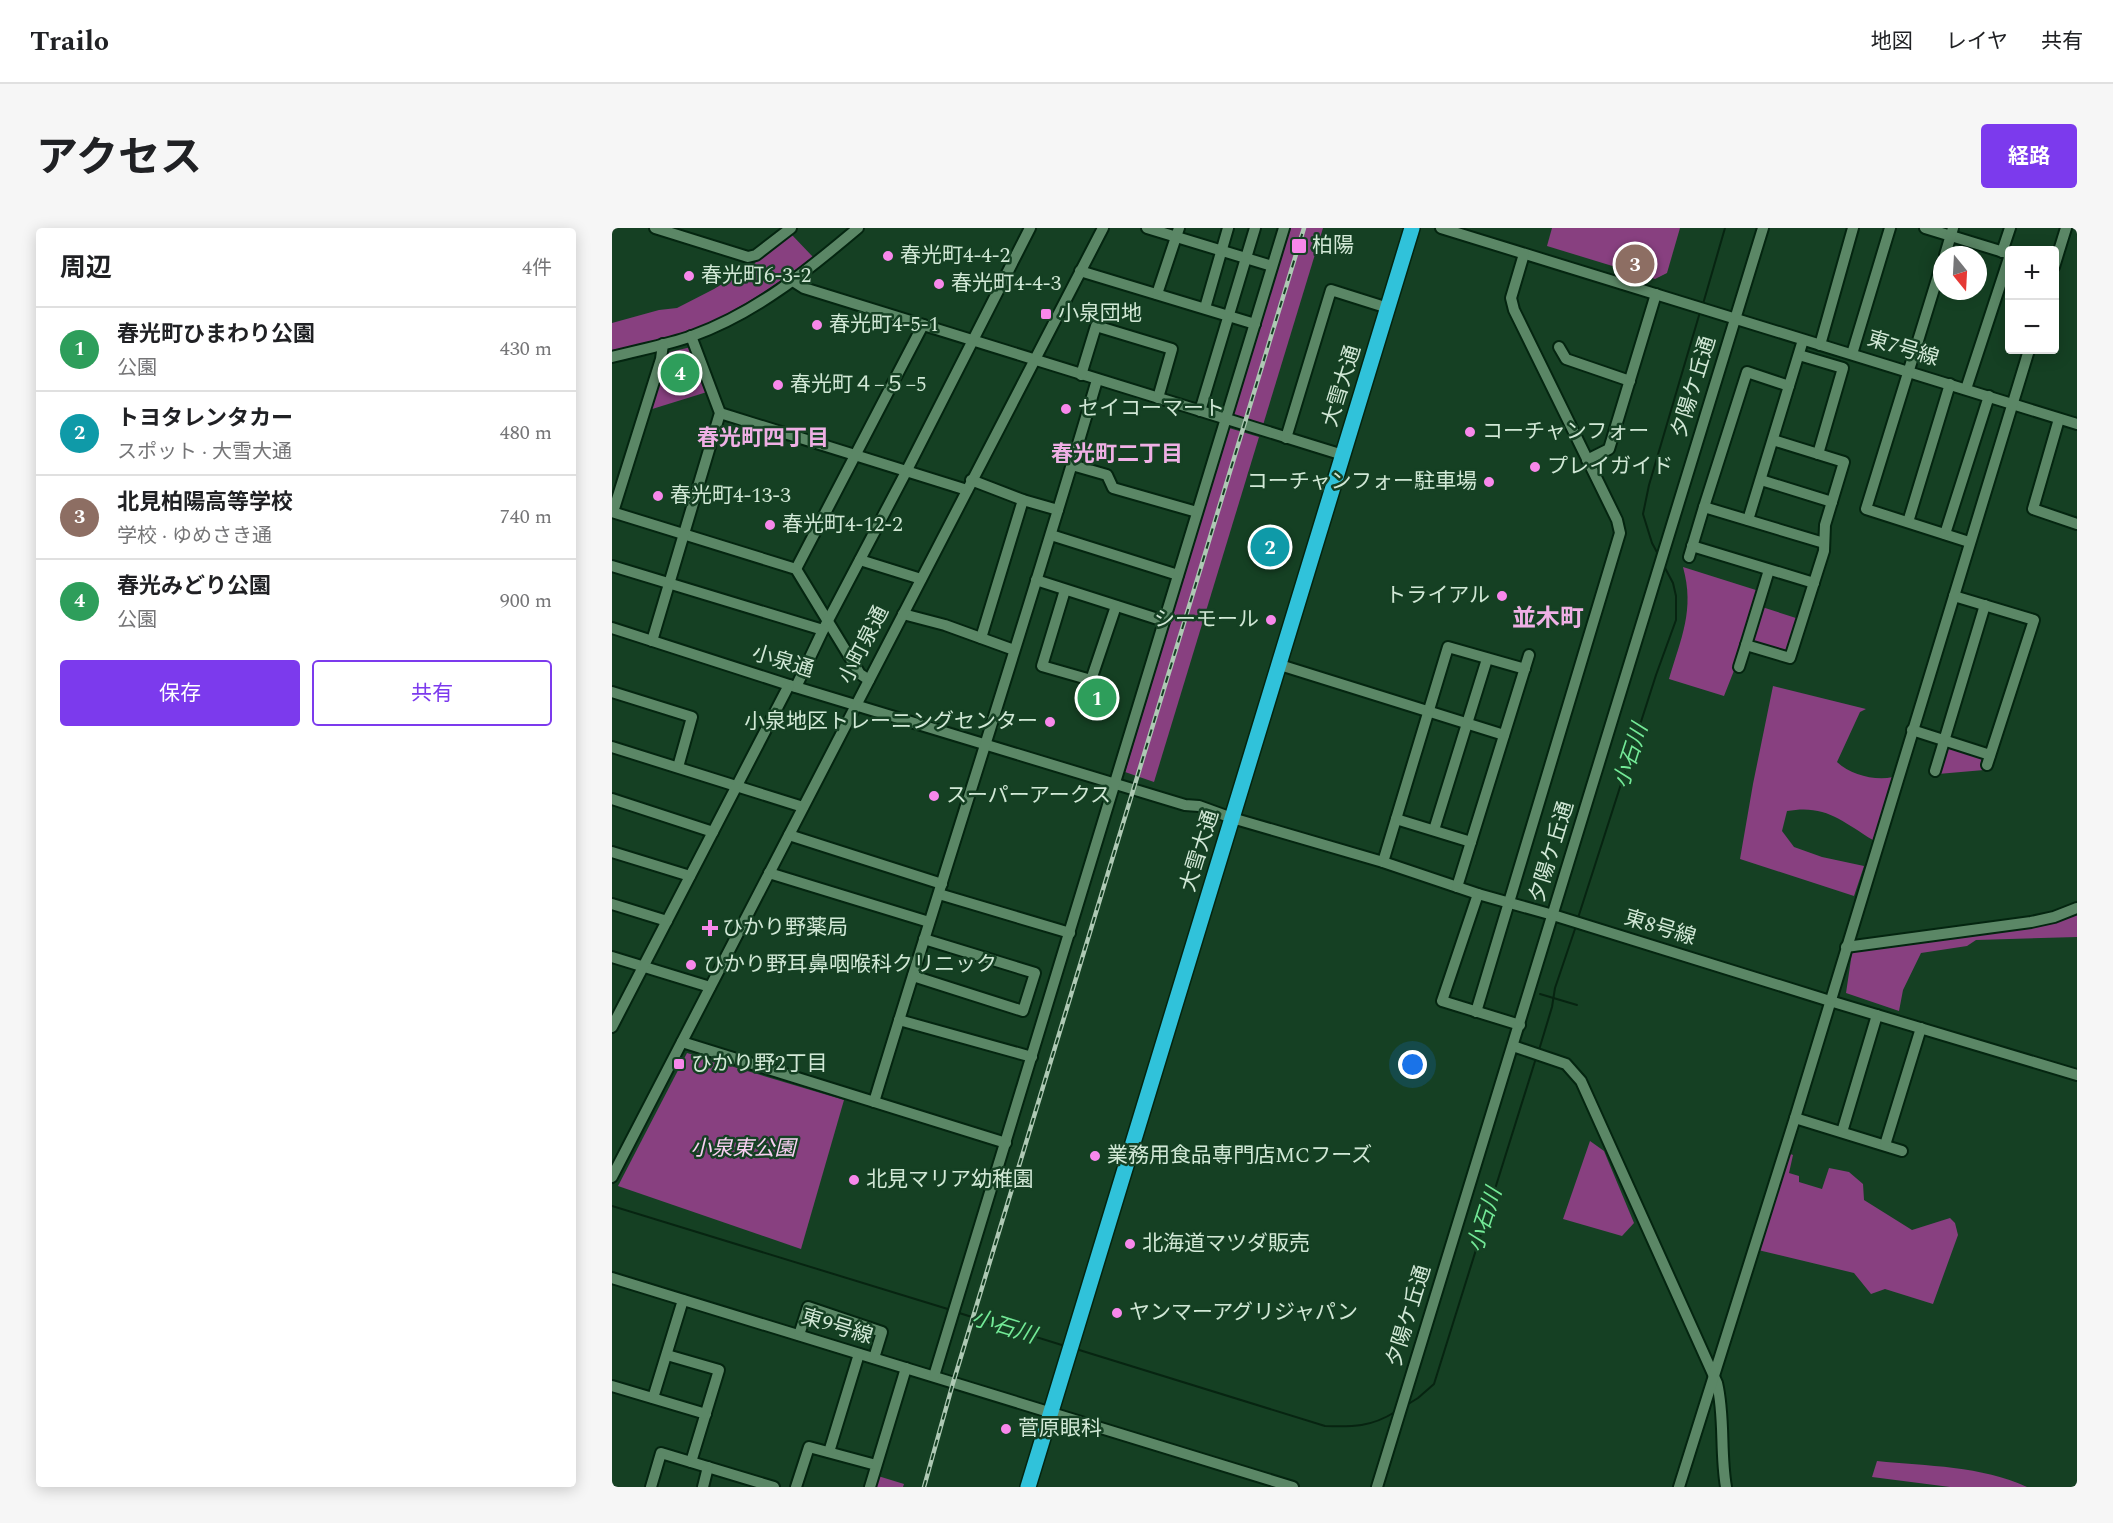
<!DOCTYPE html>
<html lang="ja">
<head>
<meta charset="utf-8">
<style>
	body { margin:0; font-family:Spectral,"Noto Sans JP",serif; background:#f6f6f6; color:#202124 }
	.controls { position:absolute; right:18px; top:18px; display:grid; overflow:hidden; border-radius:6px; box-shadow:0 3px 15px #0003 }
	.controls button { width:54px; height:54px; display:grid; place-items:center; padding:0; border:0; border-bottom:2px solid #e0e0e0; background:#fff; color:#202124; font:30px sans-serif }
	.compass { position:absolute; left:1321px; top:18px; width:54px; height:54px; border-radius:50%; background:#fff; box-shadow:0 3px 15px #0003; rotate:162deg }
	.you { position:absolute; left:801px; top:837px; width:21px; height:21px; margin:-15px; border:4px solid #fff; border-radius:50%; background:#1a73e8; box-shadow:0 0 0 9px #1a73e833 }
	.badge { display:grid; place-items:center; width:39px; height:39px; border-radius:50%; background:#7c3aed; color:#fff; font-size:20px; font-weight:700 }
	.pin { position:absolute; translate:-50% -50%; border:3px solid #fff; box-shadow:0 2px 6px #0006 }
	.list { margin:0; padding:0; list-style:none }
	h2 { display:flex; justify-content:space-between; align-items:center; height:78px; margin:0; padding:0 24px; font-size:26px }
	h2 small { font-size:20px; font-weight:400; color:#757577 }
	.list li { display:grid; grid-template-columns:39px 1fr auto; gap:18px; align-items:center; box-sizing:border-box; height:84px; padding:0 24px; border-top:2px solid #e0e0e0 }
	.list b { display:block; font-size:22px; white-space:nowrap }
	.list p { margin:0; font-size:20px; white-space:nowrap; color:#757577 }
	.list em { font-size:20px; font-style:normal; color:#757577 }
	.actions { display:flex; gap:12px; padding:18px 24px }
	.actions a { flex:1; padding:14px 0; border:2px solid #7c3aed; border-radius:6px; text-align:center; font-size:21px; color:#7c3aed }
	.actions .main { background:#7c3aed; color:#fff }
	.map { position:relative; flex:none; width:1465px; height:1259px; overflow:hidden; border-radius:6px }
	header { display:flex; align-items:center; gap:36px; box-sizing:border-box; height:84px; padding:0 30px; background:#fff; border-bottom:2px solid #e0e0e0 }
	header strong { font-size:28px }
	nav { display:flex; gap:33px; margin-inline-start:auto; font-size:21px }
	.intro { display:flex; align-items:center; justify-content:space-between; box-sizing:border-box; height:144px; padding:0 36px }
	h1 { margin:0; font-size:42px }
	.button { padding:15px 27px; border-radius:6px; background:#7c3aed; color:#fff; font-size:21px; font-weight:700 }
	main { display:flex; gap:36px; padding:0 36px }
	aside { flex:1; background:#fff; border-radius:6px; box-shadow:0 3px 15px #0003 }
	.map>svg:first-child { display:block }
</style>
</head>
<body>
<header>
<strong>Trailo</strong>
<nav><a>地図</a><a>レイヤ</a><a>共有</a></nav>
</header>
<div class="intro"><h1>アクセス</h1><a class="button">経路</a></div>
<main>
<aside>
<h2>周辺<small>4件</small></h2>
<ul class="list">
<li><span class="badge" style="background:#2e9e5b">1</span><div><b>春光町ひまわり公園</b><p>公園</p></div><em>430 m</em></li>
<li><span class="badge" style="background:#0f9aa8">2</span><div><b>トヨタレンタカー</b><p>スポット · 大雪大通</p></div><em>480 m</em></li>
<li><span class="badge" style="background:#8d6e63">3</span><div><b>北見柏陽高等学校</b><p>学校 · ゆめさき通</p></div><em>740 m</em></li>
<li><span class="badge" style="background:#2e9e5b">4</span><div><b>春光みどり公園</b><p>公園</p></div><em>900 m</em></li>
</ul>
<div class="actions"><a class="main">保存</a><a>共有</a></div>
</aside>
<div class="map">
<svg width="1465" height="1259" viewBox="0 0 1465 1259">
	<rect width="100%" height="100%" fill="#154023"/>
	<g fill="#884080">
		<path d="M675,0H711L651,197L620,188Z"/>
		<path d="M940,0H1068L1055,45L1043,51L935,18Z"/>
		<path d="M180,7L201,29C163,58 122,85 77,104C53,114 25,118 0,122V95L47,82L65,80L102,61L136,40Z"/>
		<path d="M79,119L95,164L37,182L54,125Z"/>
		<path d="M617,200L647,209L542,554L513,544Z"/>
		<path d="M1071,339L1147,363L1123,440L1112,468L1057,451C1069,410 1083,382 1071,339Z"/>
		<path d="M1150,379L1187,391L1177,424L1142,416L1141,411Z"/>
		<path d="M476,457L499,465L494,483L470,475Z"/>
		<path d="M1161,458L1254,481L1248,484L1225,534C1239,547 1263,553 1281,549L1261,612C1230,593 1213,576 1175,583L1170,603L1182,619L1210,629L1252,638L1242,668L1128,631L1141,556Z"/>
		<path d="M1337,519L1372,530L1374,533L1372,542L1326,546L1333,521Z"/>
		<path d="M1465,680V709L1364,712L1355,718L1309,725L1291,762L1287,783L1234,765L1241,718L1395,696Z"/>
		<path d="M75,825L232,872L189,1021L6,958Z"/>
		<path d="M978,913L992,923L1022,995L1010,1008L951,991Z"/>
		<path d="M1176,925L1181,927L1177,945L1187,948V954L1210,961L1217,940L1237,944L1251,956L1252,972L1300,1002L1338,990L1343,995L1346,1007L1321,1076L1273,1061L1259,1066L1242,1045L1146,1022Z"/>
		<path d="M1265,1233C1315,1238 1370,1238 1415,1259H1338L1260,1249Z"/>
		<path d="M266,1248L292,1256L291,1259H262Z"/>
	</g>
	<g fill="none" stroke-linecap="round" stroke-linejoin="round">
		<g stroke="#072411" stroke-width="2">
			<path d="M1091,76L1113,0"/>
			<path d="M1047,328L1040,315L1031,286L1037,257L1088,84"/>
			<path d="M966,690L1044,447L1064,392V368L1061,355L1052,338"/>
			<path d="M928,766L965,777"/>
			<path d="M927,822L940,779L943,760L964,698"/>
			<path d="M0,978L339,1082"/>
			<path d="M344,1084L453,1118"/>
			<path d="M464,1121L713,1198C741,1199 759,1199 783,1184"/>
			<path d="M793,1178L806,1170L822,1156L924,830"/>
		</g>
		<g stroke="#042510" stroke-width="14">
			<g id="minor">
				<path d="M43,0L136,29L144,27L179,0"/>
				<path d="M535,0L660,38"/>
				<path d="M829,0L1465,196"/>
				<path d="M1313,0L1398,26"/>
				<path d="M1390,24L1398,0"/>
				<path d="M1333,27L1341,0"/>
				<path d="M1330,35L1254,281L1357,314"/>
				<path d="M1442,39L1454,0"/>
				<path d="M468,43L643,96"/>
				<path d="M181,53L192,60L731,227"/>
				<path d="M545,66L567,0"/>
				<path d="M593,80L616,0"/>
				<path d="M1208,117L1241,0"/>
				<path d="M947,119L954,131L1018,153"/>
				<path d="M1240,126L1278,0"/>
				<path d="M1187,127L1231,140L1206,226"/>
				<path d="M0,129C26,122 55,117 80,108C144,85 195,43 246,0"/>
				<path d="M469,147L484,98L560,121L546,170"/>
				<path d="M1354,161L1398,27"/>
				<path d="M588,183L643,0"/>
				<path d="M108,185L355,262"/>
				<path d="M1447,191L1421,281L1465,296"/>
				<path d="M674,210L719,62L776,80"/>
				<path d="M975,232L997,221L1044,66"/>
				<path d="M460,237L495,247L501,260L585,284"/>
				<path d="M359,252L411,272L446,282"/>
				<path d="M1149,252L1220,274"/>
				<path d="M1092,279L1135,144L1177,158"/>
				<path d="M0,284L184,341L248,446L257,452"/>
				<path d="M1,284L49,131L51,116"/>
				<path d="M1136,292L1191,112"/>
				<path d="M1296,294L1338,156"/>
				<path d="M1333,306L1377,168"/>
				<path d="M439,307L566,347"/>
				<path d="M1080,318L1202,355"/>
				<path d="M1077,329L1092,279L1212,315"/>
				<path d="M248,332L309,351"/>
				<path d="M0,338L211,402L294,244L418,0"/>
				<path d="M184,341L311,97"/>
				<path d="M1157,342L1134,417L1178,430L1212,323L1213,297L1232,234L1161,212"/>
				<path d="M424,352L552,393"/>
				<path d="M453,362L430,438L479,452L504,378"/>
				<path d="M1342,368L1422,392L1375,537"/>
				<path d="M291,386L333,397L402,422"/>
				<path d="M0,400L177,457L573,577L587,578L620,590L771,634L866,666L941,687L1218,773L1465,847"/>
				<path d="M369,410L411,272"/>
				<path d="M40,413L108,185L79,108"/>
				<path d="M668,437L892,507"/>
				<path d="M1127,439L1134,417"/>
				<path d="M184,459L211,402"/>
				<path d="M0,464L80,489L66,539"/>
				<path d="M1300,502L1378,527"/>
				<path d="M0,519L191,579"/>
				<path d="M1323,543L1373,377"/>
				<path d="M0,571L101,604"/>
				<path d="M784,591L859,614"/>
				<path d="M822,602L875,431"/>
				<path d="M177,607L330,656"/>
				<path d="M0,624L78,648"/>
				<path d="M771,634L836,419L913,441"/>
				<path d="M157,645L317,694"/>
				<path d="M845,659L917,427"/>
				<path d="M327,666L458,705"/>
				<path d="M866,666L830,773L908,797"/>
				<path d="M0,676L55,693"/>
				<path d="M1234,719L1419,694L1442,689L1465,680"/>
				<path d="M0,729L98,759"/>
				<path d="M301,748L411,783L423,745L312,711"/>
				<path d="M864,784L1008,305L1005,292L902,82L899,70L912,26"/>
				<path d="M287,792L420,829"/>
				<path d="M0,799L177,457"/>
				<path d="M70,814L394,915"/>
				<path d="M901,818L954,836L969,853L1105,1155C1113,1189 1108,1224 1114,1259"/>
				<path d="M262,874C335,633 414,394 485,152"/>
				<path d="M1183,890L1290,923"/>
				<path d="M1230,904L1265,787"/>
				<path d="M1273,917L1309,800"/>
				<path d="M0,949L491,0"/>
				<path d="M0,1050L681,1259"/>
				<path d="M187,1107L196,1079L270,1104L262,1130"/>
				<path d="M55,1127L107,1142L79,1234"/>
				<path d="M322,1148L672,0"/>
				<path d="M0,1158L94,1186"/>
				<path d="M41,1170L71,1072"/>
				<path d="M217,1224L247,1126"/>
				<path d="M39,1259L49,1225L162,1259"/>
				<path d="M91,1259L96,1239"/>
				<path d="M184,1259L197,1219L264,1237"/>
				<path d="M258,1259L294,1140"/>
				<path d="M765,1259L1151,0"/>
				<path d="M1067,1259L1183,890L1417,122"/>
			</g>
		</g>
		<g stroke="#042510" stroke-width="18">
			<path id="highway" d="M416,1259L800,0"/>
		</g>
		<use href="#minor" stroke="#5b8766" stroke-width="10"/>
		<use href="#highway" stroke="#30c2da" stroke-width="15"/>
		<g stroke="#aec9b4" stroke-width="4.5">
			<path id="rail" d="M312,1259L341,1155L692,0"/>
		</g>
		<use href="#rail" stroke="#154023" stroke-width="2" stroke-dasharray="7" stroke-linecap="butt"/>
	</g>
	<g fill="#f888eb" stroke="#154023" stroke-width="2">
		<rect x="679" y="10" width="16" height="16" rx="3"/>
		<circle cx="276" cy="28" r="6"/>
		<circle cx="77" cy="48" r="6"/>
		<circle cx="327" cy="56" r="6"/>
		<rect x="428" y="80" width="12" height="12" rx="3"/>
		<circle cx="205" cy="97" r="6"/>
		<circle cx="166" cy="157" r="6"/>
		<circle cx="454" cy="181" r="6"/>
		<circle cx="858" cy="204" r="6"/>
		<circle cx="923" cy="239" r="6"/>
		<circle cx="877" cy="254" r="6"/>
		<circle cx="46" cy="268" r="6"/>
		<circle cx="158" cy="297" r="6"/>
		<circle cx="890" cy="368" r="6"/>
		<circle cx="659" cy="392" r="6"/>
		<circle cx="438" cy="494" r="6"/>
		<circle cx="322" cy="568" r="6"/>
		<path d="M95 691h6v6h6v6h-6v6h-6v-6h-6v-6h6z"/>
		<circle cx="79" cy="737" r="6"/>
		<rect x="61" y="830" width="12" height="12" rx="3"/>
		<circle cx="483" cy="928" r="6"/>
		<circle cx="242" cy="952" r="6"/>
		<circle cx="518" cy="1016" r="6"/>
		<circle cx="505" cy="1085" r="6"/>
		<circle cx="394" cy="1201" r="6"/>
	</g>
	<g text-anchor="middle" dominant-baseline="central" stroke-width="5" stroke-linejoin="round" paint-order="stroke">
		<g font-size="21" fill="#d1e8d6" stroke="#154023" text-anchor="start">
			<text x="700" y="18">柏陽</text>
			<text x="288" y="28">春光町4-4-2</text>
			<text x="89" y="48">春光町6-3-2</text>
			<text x="339" y="56">春光町4-4-3</text>
			<text x="446" y="86">小泉団地</text>
			<text x="217" y="97">春光町4-5-1</text>
			<text x="178" y="157">春光町４−５−5</text>
			<text x="466" y="181">セイコーマート</text>
			<text x="870" y="204">コーチャンフォー</text>
			<text x="935" y="239">プレイガイド</text>
			<text x="865" y="254" text-anchor="end">コーチャンフォー駐車場</text>
			<text x="58" y="268">春光町4-13-3</text>
			<text x="170" y="297">春光町4-12-2</text>
			<text x="878" y="368" text-anchor="end">トライアル</text>
			<text x="647" y="392" text-anchor="end">シーモール</text>
			<text x="426" y="494" text-anchor="end">小泉地区トレーニングセンター</text>
			<text x="334" y="568">スーパーアークス</text>
			<text x="110" y="700">ひかり野薬局</text>
			<text x="91" y="737">ひかり野耳鼻咽喉科クリニック</text>
			<text x="79" y="836">ひかり野2丁目</text>
			<text x="495" y="928">業務用食品専門店MCフーズ</text>
			<text x="254" y="952">北見マリア幼稚園</text>
			<text x="530" y="1016">北海道マツダ販売</text>
			<text x="517" y="1085">ヤンマーアグリジャパン</text>
			<text x="406" y="1201">菅原眼科</text>
		</g>
		<g font-size="21" fill="#d1e8d6" stroke="#154023">
			<text transform="translate(1291 121) rotate(17)">東7号線</text>
			<text transform="translate(730 158) rotate(-73)">大雪大通</text>
			<text transform="translate(1082 159) rotate(-73)">夕陽ケ丘通</text>
			<text transform="translate(252 417) rotate(-63)">小町泉通</text>
			<text transform="translate(171 434) rotate(17)">小泉通</text>
			<text transform="translate(588 623) rotate(-73)">大雪大通</text>
			<text transform="translate(940 624) rotate(-73)">夕陽ケ丘通</text>
			<text transform="translate(1048 700) rotate(17)">東8号線</text>
			<text transform="translate(797 1088) rotate(-73)">夕陽ケ丘通</text>
			<text transform="translate(225 1099) rotate(17)">東9号線</text>
		</g>
		<g font-size="21" font-style="italic" fill="#f9d0f2" stroke="#154023">
			<text x="131" y="921">小泉東公園</text>
		</g>
		<g font-size="22" font-weight="bold" fill="#efb0e5" stroke="#154023">
			<text x="151" y="210">春光町四丁目</text>
			<text x="505" y="226">春光町二丁目</text>
		</g>
		<g font-size="22" font-style="italic" fill="#73e997" stroke="#154023">
			<text transform="translate(1019 528) rotate(-72)">小石川</text>
			<text transform="translate(873 992) rotate(-72)">小石川</text>
			<text transform="translate(392 1099) rotate(17)">小石川</text>
		</g>
		<g font-size="24" font-weight="bold" fill="#efb0e5" stroke="#154023">
			<text x="936" y="391">並木町</text>
		</g>
	</g>
</svg>
<div class="controls">
<button>+</button>
<button>−</button>
</div>
<svg class="compass" viewBox="-18 -18 36 36"><path d="M0-13l5 13h-10z" fill="#e53935"/><path d="M0 13l5-13h-10z" fill="#757577"/></svg>
<div class="you"></div>
<div class="pin badge" style="left:485px;top:470px;background:#2e9e5b">1</div>
<div class="pin badge" style="left:658px;top:319px;background:#0f9aa8">2</div>
<div class="pin badge" style="left:1023px;top:36px;background:#8d6e63">3</div>
<div class="pin badge" style="left:68px;top:145px;background:#2e9e5b">4</div>
</div>
</main>
</body>
</html>
